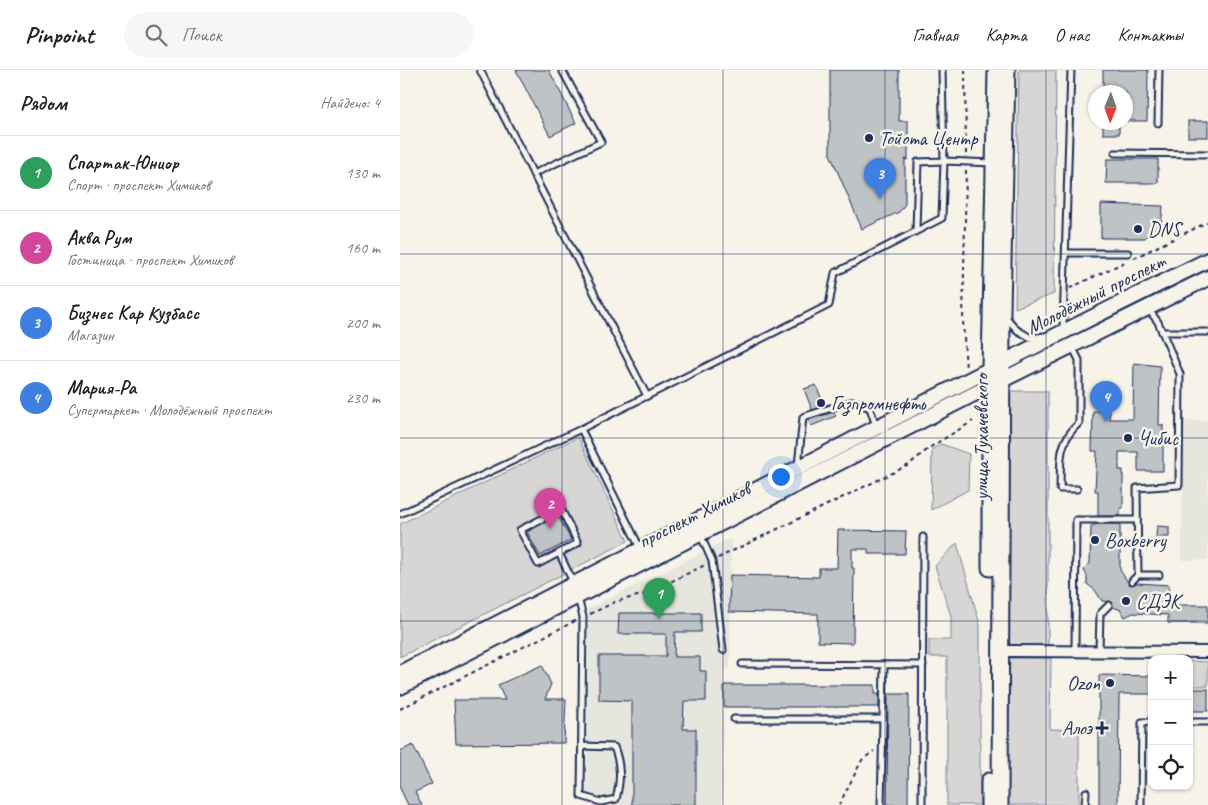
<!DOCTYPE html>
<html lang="ru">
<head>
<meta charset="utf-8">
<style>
	body { margin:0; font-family:Caveat,sans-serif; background:#f6f6f6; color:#222 }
	.controls { position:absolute; right:15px; bottom:15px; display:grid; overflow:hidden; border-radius:10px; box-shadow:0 1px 4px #0004 }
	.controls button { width:45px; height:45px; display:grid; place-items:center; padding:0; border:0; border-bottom:1px solid #e0e0e0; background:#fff; color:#222; font:25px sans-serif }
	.compass { position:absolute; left:688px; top:15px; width:45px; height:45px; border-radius:50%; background:#fff; box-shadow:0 1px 4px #0004; rotate:181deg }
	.you { position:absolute; left:380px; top:406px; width:18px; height:18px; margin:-12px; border:4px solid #fff; border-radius:50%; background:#1a73e8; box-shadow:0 0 0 8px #1a73e833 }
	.badge { display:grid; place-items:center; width:32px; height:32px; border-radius:50%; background:#1b2f5e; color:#fff; font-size:16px; font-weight:700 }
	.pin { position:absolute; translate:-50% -41px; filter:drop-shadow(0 1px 2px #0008) }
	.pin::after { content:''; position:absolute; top:26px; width:18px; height:15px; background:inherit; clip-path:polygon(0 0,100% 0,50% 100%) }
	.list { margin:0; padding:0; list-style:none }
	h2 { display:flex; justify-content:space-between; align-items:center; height:65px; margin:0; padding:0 20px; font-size:21px }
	h2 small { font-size:16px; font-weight:400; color:#767676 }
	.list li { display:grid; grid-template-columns:32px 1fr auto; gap:15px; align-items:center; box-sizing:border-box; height:75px; padding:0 20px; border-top:1px solid #e0e0e0 }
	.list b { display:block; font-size:19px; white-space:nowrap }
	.list p { margin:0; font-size:16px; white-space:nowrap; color:#767676 }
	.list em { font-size:16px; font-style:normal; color:#767676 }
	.icon { flex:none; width:28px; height:28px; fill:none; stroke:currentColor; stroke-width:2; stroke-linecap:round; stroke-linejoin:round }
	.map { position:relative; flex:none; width:808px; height:735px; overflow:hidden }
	header { display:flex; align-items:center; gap:30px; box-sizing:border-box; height:70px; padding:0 25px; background:#fff; border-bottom:1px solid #e0e0e0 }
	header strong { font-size:24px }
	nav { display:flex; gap:28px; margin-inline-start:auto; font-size:18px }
	.search { width:350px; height:45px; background:#f6f6f6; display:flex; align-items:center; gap:12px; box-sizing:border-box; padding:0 18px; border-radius:28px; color:#767676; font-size:19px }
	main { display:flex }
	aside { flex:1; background:#fff }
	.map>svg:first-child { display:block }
</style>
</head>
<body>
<header>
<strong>Pinpoint</strong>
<div class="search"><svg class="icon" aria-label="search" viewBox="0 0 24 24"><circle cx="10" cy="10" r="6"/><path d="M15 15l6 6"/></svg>Поиск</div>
<nav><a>Главная</a><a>Карта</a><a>О нас</a><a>Контакты</a></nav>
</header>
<main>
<aside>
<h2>Рядом<small>Найдено: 4</small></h2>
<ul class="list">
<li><span class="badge" style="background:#2e9e5b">1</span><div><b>Спартак-Юниор</b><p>Спорт · проспект Химиков</p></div><em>130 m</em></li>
<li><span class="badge" style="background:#d1479c">2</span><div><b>Аква Рум</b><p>Гостиница · проспект Химиков</p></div><em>160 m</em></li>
<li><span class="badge" style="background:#3f7fe0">3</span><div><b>Бизнес Кар Кузбасс</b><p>Магазин</p></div><em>200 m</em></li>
<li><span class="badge" style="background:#3f7fe0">4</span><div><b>Мария-Ра</b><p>Супермаркет · Молодёжный проспект</p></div><em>230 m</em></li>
</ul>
</aside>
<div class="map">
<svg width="808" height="735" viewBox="0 0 808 735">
	<rect width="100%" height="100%" fill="#f7f3e8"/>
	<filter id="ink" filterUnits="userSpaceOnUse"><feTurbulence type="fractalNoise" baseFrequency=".02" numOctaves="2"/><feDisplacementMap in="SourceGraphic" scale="10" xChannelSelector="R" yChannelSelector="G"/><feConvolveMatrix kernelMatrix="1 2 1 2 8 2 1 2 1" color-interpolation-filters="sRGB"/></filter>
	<g filter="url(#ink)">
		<g fill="#e6e5de">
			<path d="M783,351H808V490H782Z"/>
			<path d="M331,468L330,599L324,600L322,735H187L188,539Z"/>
		</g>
		<g fill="#d7d6d4" stroke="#798299">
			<path d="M619,0H656L654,224L615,238Z"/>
			<rect x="607" y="321" width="41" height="254"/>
			<path d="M178,367L228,471L0,587V454Z"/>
			<path d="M541,374L569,384L568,420L531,440L532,379Z"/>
			<path d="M557,473L580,555V735H547V587H529V570H551V546L535,496Z"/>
			<path d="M607,588H651L650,659L679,660V735H605Z"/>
			<path d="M789,591L808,592V616H789Z"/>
		</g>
		<g fill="#c0c3c5" stroke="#1b2f5e">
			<path d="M116,0H149L176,53L150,66Z"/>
			<path d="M430,0H499V51H508V90L505,89V134L499,142L462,159L430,84Z"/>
			<path d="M703,0H748L747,51H726V22H703Z"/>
			<rect x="788" y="51" width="20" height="16"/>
			<rect x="703" y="52" width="16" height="12"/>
			<path d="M707,89H758V113H706Z"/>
			<path d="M701,134L763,136L761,157L751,160L745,168H701Z"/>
			<path d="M734,293L760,296L759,355H763V401H738V382H719V400H723V438H720V446H698V421H695L697,381H692L693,341H710L709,349H733Z"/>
			<path d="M416,315L424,335L431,334L412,340L404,319Z"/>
			<path d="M434,342L436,346L411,356L408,350Z"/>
			<path d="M158,446L171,470L140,486L127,462Z"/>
			<path d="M698,454H720V500L729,514L737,513L769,515L768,535H808V553H768V545L733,543L725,547L721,540L713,537L712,532L702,531L695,520L687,514V506L684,500L690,493L691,456Z"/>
			<path d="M757,456L769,457V467H756Z"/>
			<path d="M438,460L506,461L505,484H468V479H452V498H454L453,573L418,572V544L329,542L330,505L419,507V498H437Z"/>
			<path d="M219,543H301V562H275L274,587H300V601H306V631H284L283,659H296V735H232V631L199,630V586H266V564H218Z"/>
			<path d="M142,595L151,614L145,629H166L164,673L56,674L54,630H105L98,615Z"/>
			<path d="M699,605L752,606V624H719L718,735H699Z"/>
			<path d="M324,615H475V624H479V637H324Z"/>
			<rect x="789" y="619" width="19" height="22"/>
			<path d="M488,624H509L508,735H487Z"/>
			<path d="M13,675L32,714L15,722L22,735H8L0,718V681Z"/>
		</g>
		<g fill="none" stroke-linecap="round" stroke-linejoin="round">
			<g stroke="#1b2f5e" stroke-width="9">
				<g id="lane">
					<path d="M80,0L247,326"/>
					<path d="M758,53L759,0"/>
					<path d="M715,83L808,84"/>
					<path d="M133,104L201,72L162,0"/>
					<path d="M516,161L518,92L544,91L542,0"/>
					<path d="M666,183H728"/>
					<path d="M606,247L617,260L631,268L644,266"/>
					<path d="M663,256L671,0"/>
					<path d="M762,262H808"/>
					<path d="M672,276L679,290V353C657,373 661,391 660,419H677"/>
					<path d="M398,396L403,347L453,331L470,338L476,356"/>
					<path d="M0,444L181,359"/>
					<path d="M301,466L312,491L323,580"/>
					<path d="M241,480L181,359L429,235L435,203L542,148L544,91L593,93"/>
					<path d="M159,483L138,494L120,460L161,439L178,473L159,483L173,512"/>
					<path d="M738,505H759"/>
					<path d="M732,511L738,505L737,418L779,415L780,304L758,252L749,240"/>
					<path d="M178,528L183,547L181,726L201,732L216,729C221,710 221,695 214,677L182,676"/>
					<path d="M675,581L676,450H737"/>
					<path d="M699,581L700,544L709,535"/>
					<path d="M342,594L523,595"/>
					<path d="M334,649H483L481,735"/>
					<path d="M483,649L484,595"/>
					<path d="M789,652H808"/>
					<path d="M522,735L523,467"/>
					<path d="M685,735L686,722"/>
					<path d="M741,735L742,652H752"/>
				</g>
			</g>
			<g stroke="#1b2f5e" stroke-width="14">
				<path id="street" d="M599,581L808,582"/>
			</g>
			<g stroke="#1b2f5e" stroke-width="18">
				<g id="secondary">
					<path d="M0,603C270,467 536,323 808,190"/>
					<path d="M0,617L570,326L808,208"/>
				</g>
			</g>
			<g stroke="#1b2f5e" stroke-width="19">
				<g id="primary">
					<path d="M590,498V299L596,0"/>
					<path d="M589,735V711"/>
					<path d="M600,735L602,242L607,0"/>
				</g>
			</g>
			<g stroke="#1b2f5e" stroke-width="2" stroke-dasharray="4 4" stroke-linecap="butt">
				<path d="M565,0L566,85"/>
				<path d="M566,100L563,251L566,300"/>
				<path d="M734,188L808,152"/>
				<path d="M670,218L727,191"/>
				<path d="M318,488L507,396L532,376L573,351"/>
				<path d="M190,544L215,532L245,524L305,495"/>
				<path d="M0,639L177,550"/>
				<path d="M439,735L462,690L474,681"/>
			</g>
			<use href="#lane" stroke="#f7f3e8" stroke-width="5"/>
			<use href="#street" stroke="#f7f3e8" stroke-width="10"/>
			<use href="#secondary" stroke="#f7f3e8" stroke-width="14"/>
			<use href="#primary" stroke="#f7f3e8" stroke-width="15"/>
		</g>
	</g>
	<path fill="none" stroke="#1b2f5e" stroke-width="1" stroke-opacity="0.55" d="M162,0V735M323,0V735M485,0V735M646,0V735M0,184H808M0,368H808M0,551H808"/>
	<g fill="#1b2f5e" stroke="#f7f3e8" stroke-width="2">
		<circle cx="469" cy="68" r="5"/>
		<circle cx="738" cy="159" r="5"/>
		<circle cx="421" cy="333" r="5"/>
		<circle cx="728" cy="368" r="5"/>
		<circle cx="695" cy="470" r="5"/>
		<circle cx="726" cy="531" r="5"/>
		<circle cx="710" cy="613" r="5"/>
		<path d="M699.5 650.5h5v5h5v5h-5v5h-5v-5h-5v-5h5z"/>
	</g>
	<g text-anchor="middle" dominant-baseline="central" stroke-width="5" stroke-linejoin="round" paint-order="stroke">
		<g font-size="20" fill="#1b2f5e" stroke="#f7f3e8" text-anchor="start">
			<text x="479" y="68">Тойота Центр</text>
			<text x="748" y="159">DNS</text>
			<text x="431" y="333">Газпромнефть</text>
			<text x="738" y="368">Чибис</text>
			<text x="705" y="470">Boxberry</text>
			<text x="736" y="531">СДЭК</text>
			<text x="700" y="613" text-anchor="end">Ozon</text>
			<text x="692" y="658" text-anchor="end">Алоэ</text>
		</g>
		<g font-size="20" fill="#1b2f5e" stroke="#f7f3e8">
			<text transform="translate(696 224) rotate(-27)">Молодёжный проспект</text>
			<text transform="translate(581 367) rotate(-90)">улица Тухачевского</text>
			<text transform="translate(294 445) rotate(-27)">проспект Химиков</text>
		</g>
	</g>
</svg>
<div class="controls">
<button>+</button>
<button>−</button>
<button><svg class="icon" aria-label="locate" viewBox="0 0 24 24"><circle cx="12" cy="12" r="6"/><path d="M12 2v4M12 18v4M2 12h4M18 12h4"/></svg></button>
</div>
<svg class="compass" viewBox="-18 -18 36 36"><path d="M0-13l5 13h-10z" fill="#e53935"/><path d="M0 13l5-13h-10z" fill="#767676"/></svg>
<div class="you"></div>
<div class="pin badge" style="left:259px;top:549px;background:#2e9e5b">1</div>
<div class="pin badge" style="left:150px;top:459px;background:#d1479c">2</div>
<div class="pin badge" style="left:480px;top:129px;background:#3f7fe0">3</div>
<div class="pin badge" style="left:706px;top:352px;background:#3f7fe0">4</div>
</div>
</main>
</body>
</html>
